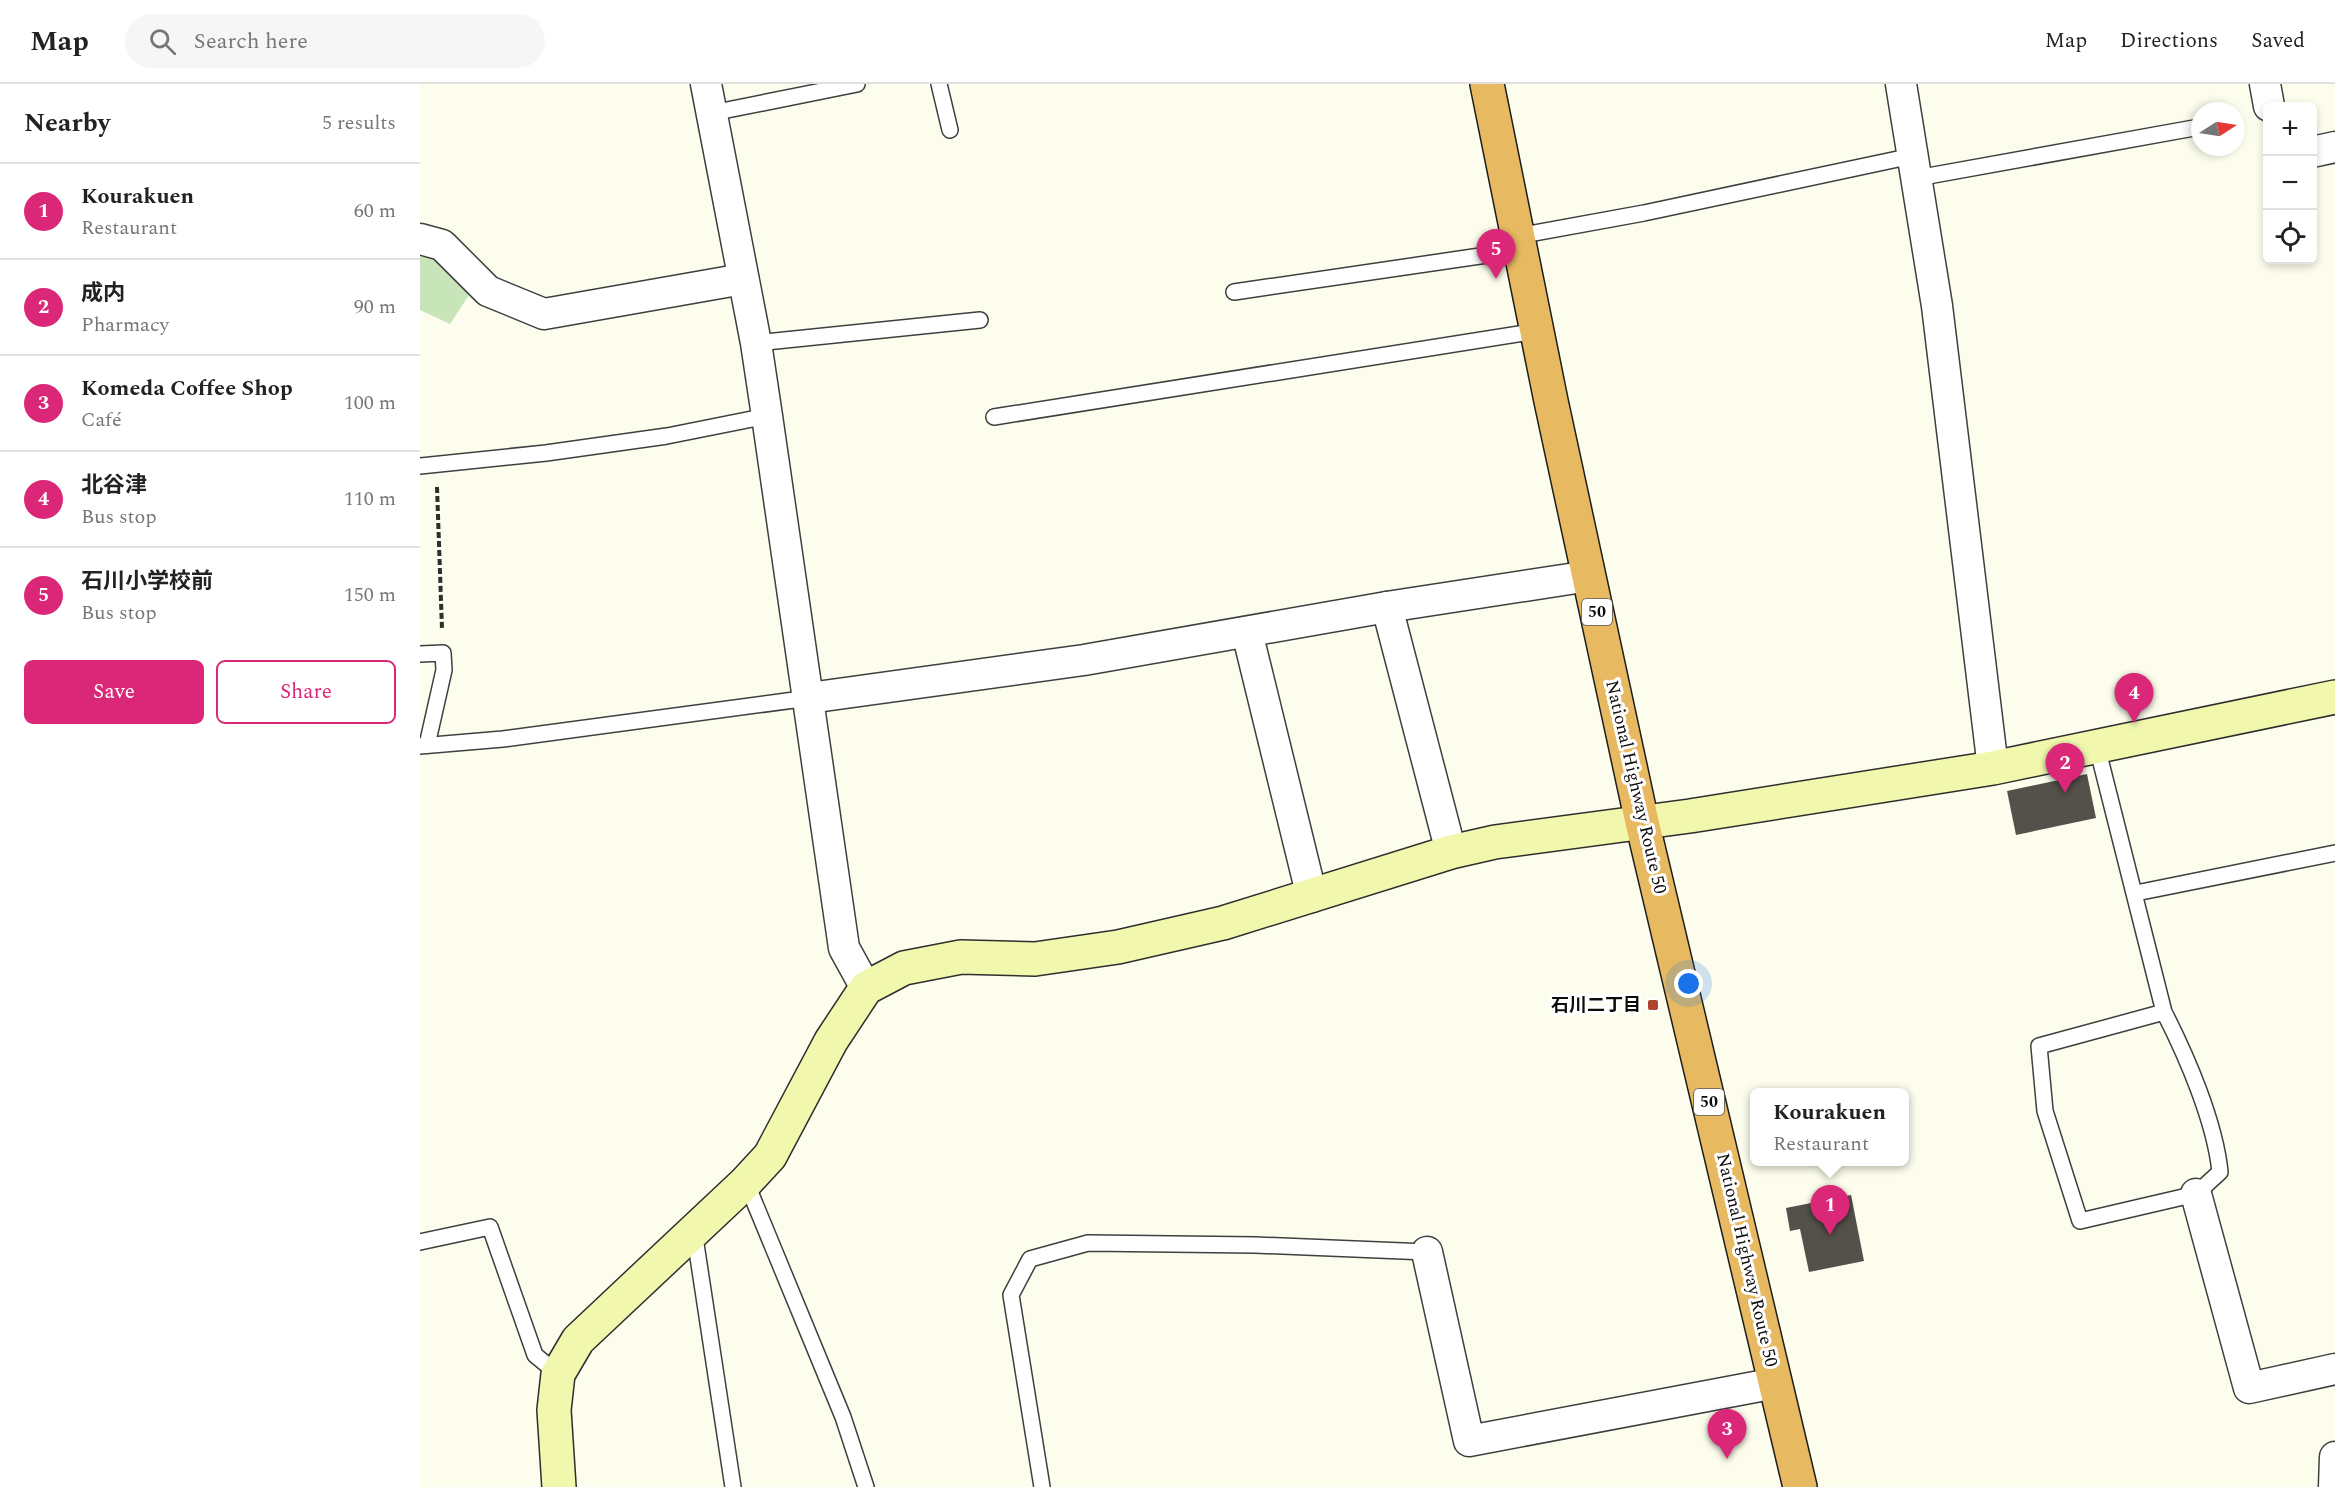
<!DOCTYPE html>
<html lang="en">
<head>
<meta charset="utf-8">
<style>
	body { margin:0; font-family:Spectral,"Noto Sans JP",serif; background:#f6f6f6; color:#222 }
	.controls { position:absolute; right:18px; top:18px; display:grid; overflow:hidden; border-radius:9px; box-shadow:0 3px 9px #0003 }
	.controls button { width:54px; height:54px; display:grid; place-items:center; padding:0; border:0; border-bottom:2px solid #e0e0e0; background:#fff; color:#222; font:30px sans-serif }
	.compass { position:absolute; left:1771px; top:18px; width:54px; height:54px; border-radius:50%; background:#fff; box-shadow:0 3px 9px #0003; rotate:78deg }
	.you { position:absolute; left:1269px; top:900px; width:21px; height:21px; margin:-15px; border:4px solid #fff; border-radius:50%; background:#1a73e8; box-shadow:0 0 0 9px #1a73e833 }
	.badge { display:grid; place-items:center; width:39px; height:39px; border-radius:50%; background:#db2777; color:#fff; font-size:20px; font-weight:700 }
	.pin { position:absolute; translate:-50% -50px; filter:drop-shadow(0 2px 3px #0008) }
	.pin::after { content:''; position:absolute; top:32px; width:21px; height:18px; background:inherit; clip-path:polygon(0 0,100% 0,50% 100%) }
	.popup { position:absolute; left:1330px; top:1004px; width:159px; height:78px; box-sizing:border-box; display:grid; place-content:center; border-radius:9px; background:#fff; filter:drop-shadow(0 2px 4px #0005); font-size:20px; white-space:nowrap; color:#767676 }
	.popup b { font-size:22px; color:#222 }
	.popup::after { content:''; position:absolute; left:50%; top:100%; margin-left:-12px; border:12px solid transparent; border-top-color:#fff }
	.list { margin:0; padding:0; list-style:none }
	h2 { display:flex; justify-content:space-between; align-items:center; height:78px; margin:0; padding:0 24px; font-size:26px }
	h2 small { font-size:20px; font-weight:400; color:#767676 }
	.list li { display:grid; grid-template-columns:39px 1fr auto; gap:18px; align-items:center; box-sizing:border-box; height:96px; padding:0 24px; border-top:2px solid #e0e0e0 }
	.list b { display:block; font-size:22px; white-space:nowrap }
	.list p { margin:0; font-size:20px; white-space:nowrap; color:#767676 }
	.list em { font-size:20px; font-style:normal; color:#767676 }
	.actions { display:flex; gap:12px; padding:18px 24px }
	.actions a { flex:1; padding:14px 0; border:2px solid #db2777; border-radius:9px; text-align:center; font-size:21px; color:#db2777 }
	.actions .main { background:#db2777; color:#fff }
	.icon { flex:none; width:33px; height:33px; fill:none; stroke:currentColor; stroke-width:2; stroke-linecap:round; stroke-linejoin:round }
	.map { position:relative; flex:none; width:1915px; height:1403px; overflow:hidden }
	header { display:flex; align-items:center; gap:36px; box-sizing:border-box; height:84px; padding:0 30px; background:#fff; border-bottom:2px solid #e0e0e0 }
	header strong { font-size:28px }
	nav { display:flex; gap:33px; margin-inline-start:auto; font-size:21px }
	.search { width:420px; height:54px; background:#f6f6f6; display:flex; align-items:center; gap:15px; box-sizing:border-box; padding:0 21px; border-radius:33px; color:#767676; font-size:22px }
	main { display:flex }
	aside { flex:1; background:#fff }
	.map>svg:first-child { display:block }
</style>
</head>
<body>
<header>
<strong>Map</strong>
<div class="search"><svg class="icon" aria-label="search" viewBox="0 0 24 24"><circle cx="10" cy="10" r="6"/><path d="M15 15l6 6"/></svg>Search here</div>
<nav><a>Map</a><a>Directions</a><a>Saved</a></nav>
</header>
<main>
<aside>
<h2>Nearby<small>5 results</small></h2>
<ul class="list">
<li><span class="badge">1</span><div><b>Kourakuen</b><p>Restaurant</p></div><em>60 m</em></li>
<li><span class="badge">2</span><div><b>成内</b><p>Pharmacy</p></div><em>90 m</em></li>
<li><span class="badge">3</span><div><b>Komeda Coffee Shop</b><p>Café</p></div><em>100 m</em></li>
<li><span class="badge">4</span><div><b>北谷津</b><p>Bus stop</p></div><em>110 m</em></li>
<li><span class="badge">5</span><div><b>石川小学校前</b><p>Bus stop</p></div><em>150 m</em></li>
</ul>
<div class="actions"><a class="main">Save</a><a>Share</a></div>
</aside>
<div class="map">
<svg width="1915" height="1403" viewBox="0 0 1915 1403">
	<rect width="100%" height="100%" fill="#fdfded"/>
	<path fill="#c8e5ba" d="M0,169L12,171L49,211L30,240L0,226Z"/>
	<g fill="#54504a">
		<path d="M1667,690L1676,734L1596,751L1587,707Z"/>
		<path d="M1431,1111L1444,1177L1389,1188L1380,1145L1370,1147L1366,1124Z"/>
	</g>
	<g fill="none" stroke-linecap="round" stroke-linejoin="round">
		<g stroke="#3f3f3f" stroke-width="18">
			<g id="lane">
				<path d="M519,0L530,46"/>
				<path d="M292,29L437,0"/>
				<path d="M1497,94L1774,44"/>
				<path d="M1098,152L1224,129L1492,72"/>
				<path d="M814,208L1101,166"/>
				<path d="M336,259L560,236"/>
				<path d="M574,333L1117,247"/>
				<path d="M0,382L126,369L247,352L347,332"/>
				<path d="M0,570L23,569L24,586L7,661"/>
				<path d="M0,662L83,655L389,614"/>
				<path d="M1677,663L1744,928L1619,962L1625,1027L1660,1137L1776,1110L1800,1088C1795,1038 1767,973 1744,928"/>
				<path d="M1716,809L1915,769"/>
				<path d="M326,1098L423,1333L446,1403"/>
				<path d="M274,1147L313,1403"/>
				<path d="M0,1158L70,1143L115,1271L138,1290"/>
				<path d="M622,1403L591,1211L610,1175L668,1159L835,1161L1007,1168"/>
			</g>
		</g>
		<g stroke="#3f3f3f" stroke-width="33">
			<g id="street">
				<path d="M286,0L336,259L347,332L424,864L446,904"/>
				<path d="M1481,0L1517,222L1573,684"/>
				<path d="M1845,0L1849,22"/>
				<path d="M1892,68L1915,63"/>
				<path d="M0,155L22,161L68,207L124,230L323,195"/>
				<path d="M967,523L1031,768"/>
				<path d="M827,548L892,813"/>
				<path d="M389,614L664,576L967,523L1169,492"/>
				<path d="M1776,1110L1829,1304L1915,1285"/>
				<path d="M1007,1168L1049,1357L1356,1299"/>
				<path d="M1914,1403L1915,1373"/>
			</g>
		</g>
		<g stroke="#2e2e2e" stroke-width="36">
			<path id="secondary" d="M139,1403L134,1326L138,1290L158,1256L326,1098L350,1072L411,957L446,904L484,884L541,873L615,875L698,863L803,839L1031,768L1075,758L1270,732L1573,684L1915,613"/>
		</g>
		<g stroke="#1d1d1d" stroke-width="36">
			<path id="highway" d="M1067,0L1131,317L1222,738L1380,1403"/>
		</g>
		<path stroke="#2e2e2e" stroke-width="4" stroke-dasharray="6 3" stroke-linecap="butt" d="M17,403L22,545"/>
		<use href="#lane" stroke="#fff" stroke-width="15"/>
		<use href="#street" stroke="#fff" stroke-width="30"/>
		<use href="#secondary" stroke="#f1f8ae" stroke-width="33"/>
		<use href="#highway" stroke="#e7b961" stroke-width="33"/>
	</g>
	<rect fill="#b04431" stroke="#fff" stroke-width="2" x="1227" y="915" width="12" height="12" rx="3"/>
	<g text-anchor="middle" dominant-baseline="central" stroke-width="6" stroke-linejoin="round" paint-order="stroke">
		<g fill="#fff" stroke="#555" stroke-width="1.5">
			<rect x="1162" y="515" width="30" height="26" rx="4.5"/>
			<rect x="1274" y="1005" width="30" height="26" rx="4.5"/>
		</g>
		<g font-size="16" font-weight="bold" fill="#0c0c0c">
			<text x="1177" y="528">50</text>
			<text x="1289" y="1018">50</text>
		</g>
		<g font-size="18" fill="#0c0c0c" stroke="#fff">
			<text transform="translate(1216 703) rotate(77)">National Highway Route 50</text>
			<text transform="translate(1327 1176) rotate(77)">National Highway Route 50</text>
		</g>
		<g font-size="18" font-weight="bold" fill="#0c0c0c" stroke="#fff" text-anchor="end">
			<text x="1221" y="921">石川二丁目</text>
		</g>
	</g>
</svg>
<div class="controls">
<button>+</button>
<button>−</button>
<button><svg class="icon" aria-label="locate" viewBox="0 0 24 24"><circle cx="12" cy="12" r="6"/><path d="M12 2v4M12 18v4M2 12h4M18 12h4"/></svg></button>
</div>
<svg class="compass" viewBox="-18 -18 36 36"><path d="M0-13l5 13h-10z" fill="#e53935"/><path d="M0 13l5-13h-10z" fill="#767676"/></svg>
<div class="you"></div>
<div class="pin badge" style="left:1410px;top:1151px">1</div>
<div class="popup"><b>Kourakuen</b>Restaurant</div>
<div class="pin badge" style="left:1645px;top:709px">2</div>
<div class="pin badge" style="left:1307px;top:1375px">3</div>
<div class="pin badge" style="left:1714px;top:639px">4</div>
<div class="pin badge" style="left:1076px;top:195px">5</div>
</div>
</main>
</body>
</html>
